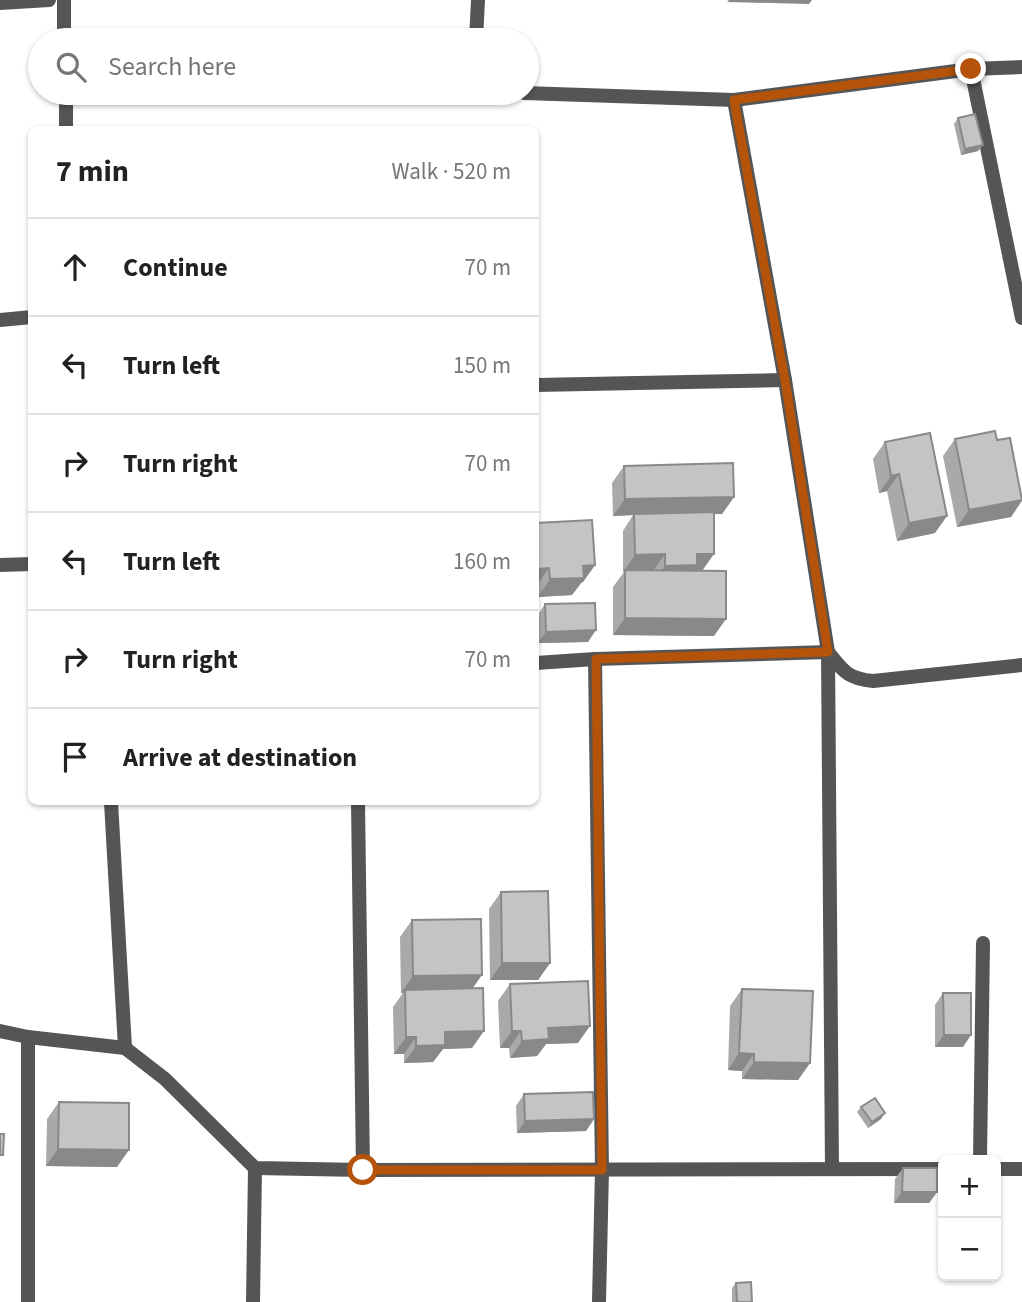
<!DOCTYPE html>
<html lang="en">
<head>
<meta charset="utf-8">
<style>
	body { margin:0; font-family:"Source Sans 3",sans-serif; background:#f6f6f6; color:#222 }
	.controls { position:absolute; right:21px; bottom:21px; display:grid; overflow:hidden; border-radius:10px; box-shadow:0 2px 5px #0004 }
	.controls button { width:63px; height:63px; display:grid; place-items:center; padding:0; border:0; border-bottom:2px solid #e0e0e0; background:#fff; color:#222; font:35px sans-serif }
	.stop { position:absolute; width:21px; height:21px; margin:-16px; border:5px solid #b45309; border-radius:50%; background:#fff }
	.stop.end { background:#b45309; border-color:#fff; box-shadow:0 2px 7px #0008 }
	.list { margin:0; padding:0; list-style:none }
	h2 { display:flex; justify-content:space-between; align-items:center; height:91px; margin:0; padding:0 28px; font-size:30px }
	h2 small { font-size:23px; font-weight:400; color:#767676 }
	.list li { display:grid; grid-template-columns:46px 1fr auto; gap:21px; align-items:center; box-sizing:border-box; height:98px; padding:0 28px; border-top:2px solid #e0e0e0 }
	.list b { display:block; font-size:26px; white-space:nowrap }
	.list em { font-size:23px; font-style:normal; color:#767676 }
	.icon { flex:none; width:38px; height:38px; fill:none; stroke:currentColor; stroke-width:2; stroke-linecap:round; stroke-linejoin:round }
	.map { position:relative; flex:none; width:1022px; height:1302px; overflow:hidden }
	.search { position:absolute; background:#fff; box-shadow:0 2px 5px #0004; left:28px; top:28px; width:511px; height:77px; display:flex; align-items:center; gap:18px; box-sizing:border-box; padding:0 24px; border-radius:38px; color:#767676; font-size:26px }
	.panel { position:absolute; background:#fff; box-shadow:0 2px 5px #0004; left:28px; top:126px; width:511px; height:679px; border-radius:10px }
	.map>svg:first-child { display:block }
</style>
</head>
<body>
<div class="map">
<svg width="1022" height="1302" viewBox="0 0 1022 1302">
	<rect width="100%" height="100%" fill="#fff"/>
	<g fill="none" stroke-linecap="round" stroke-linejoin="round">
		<g stroke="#555" stroke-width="14">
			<path d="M64,0V40"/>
			<path d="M0,3L49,0"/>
			<path d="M476,40L478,0"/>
			<path d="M971,69L1022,318"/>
			<path d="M66,93V130"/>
			<path d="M524,93L734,100L971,69L1022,67"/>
			<path d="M734,100L785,380L828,652L832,1169"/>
			<path d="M0,320L32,317"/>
			<path d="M536,385L785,380"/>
			<path d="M0,565L32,564"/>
			<path d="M595,659L602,1170L599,1302"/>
			<path d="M536,663L595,659L828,652C843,671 848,679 873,681L1022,665"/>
			<path d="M111,802L125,1048"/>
			<path d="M358,802L363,1170"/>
			<path d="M0,1031L28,1037L125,1048L165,1079L255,1168L363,1170L943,1169"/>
			<path d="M28,1037V1302"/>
			<path d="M980,1160L983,943"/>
			<path d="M996,1169H1022"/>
			<path d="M253,1302L255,1168"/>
		</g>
	</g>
	<g fill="#a9a9a9">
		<path d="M958,118L983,145L978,151L961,155L954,124Z"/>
		<path d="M955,439L997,440L1022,496V501L1011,517L957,527L943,456Z"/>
		<path d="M885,442L935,533L897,541L887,491L879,493L873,459Z"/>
		<path d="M624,466L734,497L722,514H714L702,571L714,636L613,635V587L624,572H623V531L633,515L613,516L612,483Z"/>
		<path d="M536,523L595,565L583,582L581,583L572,595L538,597Z"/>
		<path d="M545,604L588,642L538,643L537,616Z"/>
		<path d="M501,892L550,963L538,980H490L489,909Z"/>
		<path d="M412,920L472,989V1048L443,1049L433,1062L404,1063V1054H394L393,1007L403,993H401L400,937Z"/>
		<path d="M510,984L578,1043L546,1044L537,1056L510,1058L509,1048H500L498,1001Z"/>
		<path d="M742,989L810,1063L798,1080L742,1079V1071L728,1070L730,1006Z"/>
		<path d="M943,993L963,1047H935V1005Z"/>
		<path d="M524,1094L594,1119L586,1131L517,1133L516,1106Z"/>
		<path d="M59,1102L117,1167L46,1166L47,1119Z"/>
		<path d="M861,1107L881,1119L868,1128L857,1112Z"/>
		<path d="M903,1168L937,1192L929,1203H894L895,1179Z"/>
		<path d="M736,1283L752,1302H732V1288Z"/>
	</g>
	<g fill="#898989">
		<path d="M729,0H812L809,4L727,2Z"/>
		<path d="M983,145L978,151L961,155L965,149Z"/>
		<path d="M899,474L887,491L879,493L891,476Z"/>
		<path d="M734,497L722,514L634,515V514L633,515L613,516L625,499Z"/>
		<path d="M1022,500L1011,517L957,527L969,510Z"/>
		<path d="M947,516L935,533L897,541L909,523Z"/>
		<path d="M665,554L653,571L623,572L635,555Z"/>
		<path d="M697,554H714L702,571L653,583L665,566Z"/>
		<path d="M595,565L583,582L581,583L572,595L538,597L550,579L583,566Z"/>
		<path d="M549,568L537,585H536V569Z"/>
		<path d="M625,618L726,619L714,636L613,635Z"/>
		<path d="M596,630L588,642L538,643L546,632Z"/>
		<path d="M502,963H550L538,980H490Z"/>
		<path d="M482,975L470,992L405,990L403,993H401L413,976Z"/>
		<path d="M590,1026L578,1043L546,1044L537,1056L510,1058L522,1041L548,1028Z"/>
		<path d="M484,1031L472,1048L443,1049L433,1062L404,1063L416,1046L445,1032Z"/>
		<path d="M512,1031H521L509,1048H500Z"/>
		<path d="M944,1035H971L963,1047H935Z"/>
		<path d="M406,1037H416L404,1054H394Z"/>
		<path d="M739,1053L754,1054L742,1071L728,1070Z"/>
		<path d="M754,1062L810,1063L798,1080L742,1079Z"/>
		<path d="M885,1113L881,1119L868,1128L872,1122Z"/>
		<path d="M594,1119L586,1131L517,1133L525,1121Z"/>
		<path d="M58,1149L129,1150L117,1167L46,1166Z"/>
		<path d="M902,1192H937L929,1203H894Z"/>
	</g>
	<g fill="#c4c4c4" stroke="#898989" stroke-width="2">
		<path d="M975,114L983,145L965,149L958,118Z"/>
		<path d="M995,431L997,440L1010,438L1022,500L969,510L955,439Z"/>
		<path d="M930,433L947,516L909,523L899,474L891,476L885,442Z"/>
		<path d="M733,463L734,497L625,499L624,466Z"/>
		<path d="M714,512V554H697V565L665,566V554L635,555L634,514Z"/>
		<path d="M592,520L595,565L583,566L584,578L550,579L549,568L536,569V523Z"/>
		<path d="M625,570L726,571V619L625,618Z"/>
		<path d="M595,603L596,630L546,632L545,604Z"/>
		<path d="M548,891L550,963H502L501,892Z"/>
		<path d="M481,919L482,975L413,976L412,920Z"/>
		<path d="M588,981L590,1026L548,1028L549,1039L522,1041L521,1031H512L510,984Z"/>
		<path d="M483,988L484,1031L445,1032V1045L416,1046V1037H406L405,990Z"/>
		<path d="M742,989L813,991L810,1063L754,1062V1054L739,1053Z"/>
		<path d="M943,993H971V1035H944Z"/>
		<path d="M593,1092L594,1119L525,1121L524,1094Z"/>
		<path d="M875,1098L885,1113L872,1122L861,1107Z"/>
		<path d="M59,1102L129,1103V1150L58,1149Z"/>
		<path d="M0,1134H4L3,1155H0Z"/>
		<path d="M903,1168H937V1192H902Z"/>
		<path d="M751,1282L752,1302H737L736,1283Z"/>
	</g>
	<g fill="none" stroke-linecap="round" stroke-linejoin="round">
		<path stroke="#b45309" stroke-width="9" d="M363,1170H602L596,659L828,652L785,380L734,100L971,69"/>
	</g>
</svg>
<div class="controls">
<button>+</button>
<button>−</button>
</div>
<div class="stop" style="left:363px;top:1170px"></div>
<div class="stop end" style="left:971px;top:69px"></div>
<div class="search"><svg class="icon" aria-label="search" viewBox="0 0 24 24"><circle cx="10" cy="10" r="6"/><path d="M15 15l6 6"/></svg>Search here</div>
<section class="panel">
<h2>7 min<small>Walk · 520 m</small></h2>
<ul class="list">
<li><svg class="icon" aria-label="ahead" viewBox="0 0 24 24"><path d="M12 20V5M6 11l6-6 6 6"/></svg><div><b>Continue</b></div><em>70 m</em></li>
<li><svg class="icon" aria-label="left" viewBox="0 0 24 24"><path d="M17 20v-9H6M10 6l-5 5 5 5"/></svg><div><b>Turn left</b></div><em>150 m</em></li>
<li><svg class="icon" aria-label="right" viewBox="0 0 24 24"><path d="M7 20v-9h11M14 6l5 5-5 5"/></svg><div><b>Turn right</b></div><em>70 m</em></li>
<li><svg class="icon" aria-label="left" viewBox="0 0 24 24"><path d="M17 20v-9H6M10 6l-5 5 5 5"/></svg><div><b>Turn left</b></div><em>160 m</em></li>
<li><svg class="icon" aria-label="right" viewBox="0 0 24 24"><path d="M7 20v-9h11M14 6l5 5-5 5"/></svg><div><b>Turn right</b></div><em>70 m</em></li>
<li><svg class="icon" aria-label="arrive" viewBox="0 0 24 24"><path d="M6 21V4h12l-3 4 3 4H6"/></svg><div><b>Arrive at destination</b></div></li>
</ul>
</section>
</div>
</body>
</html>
